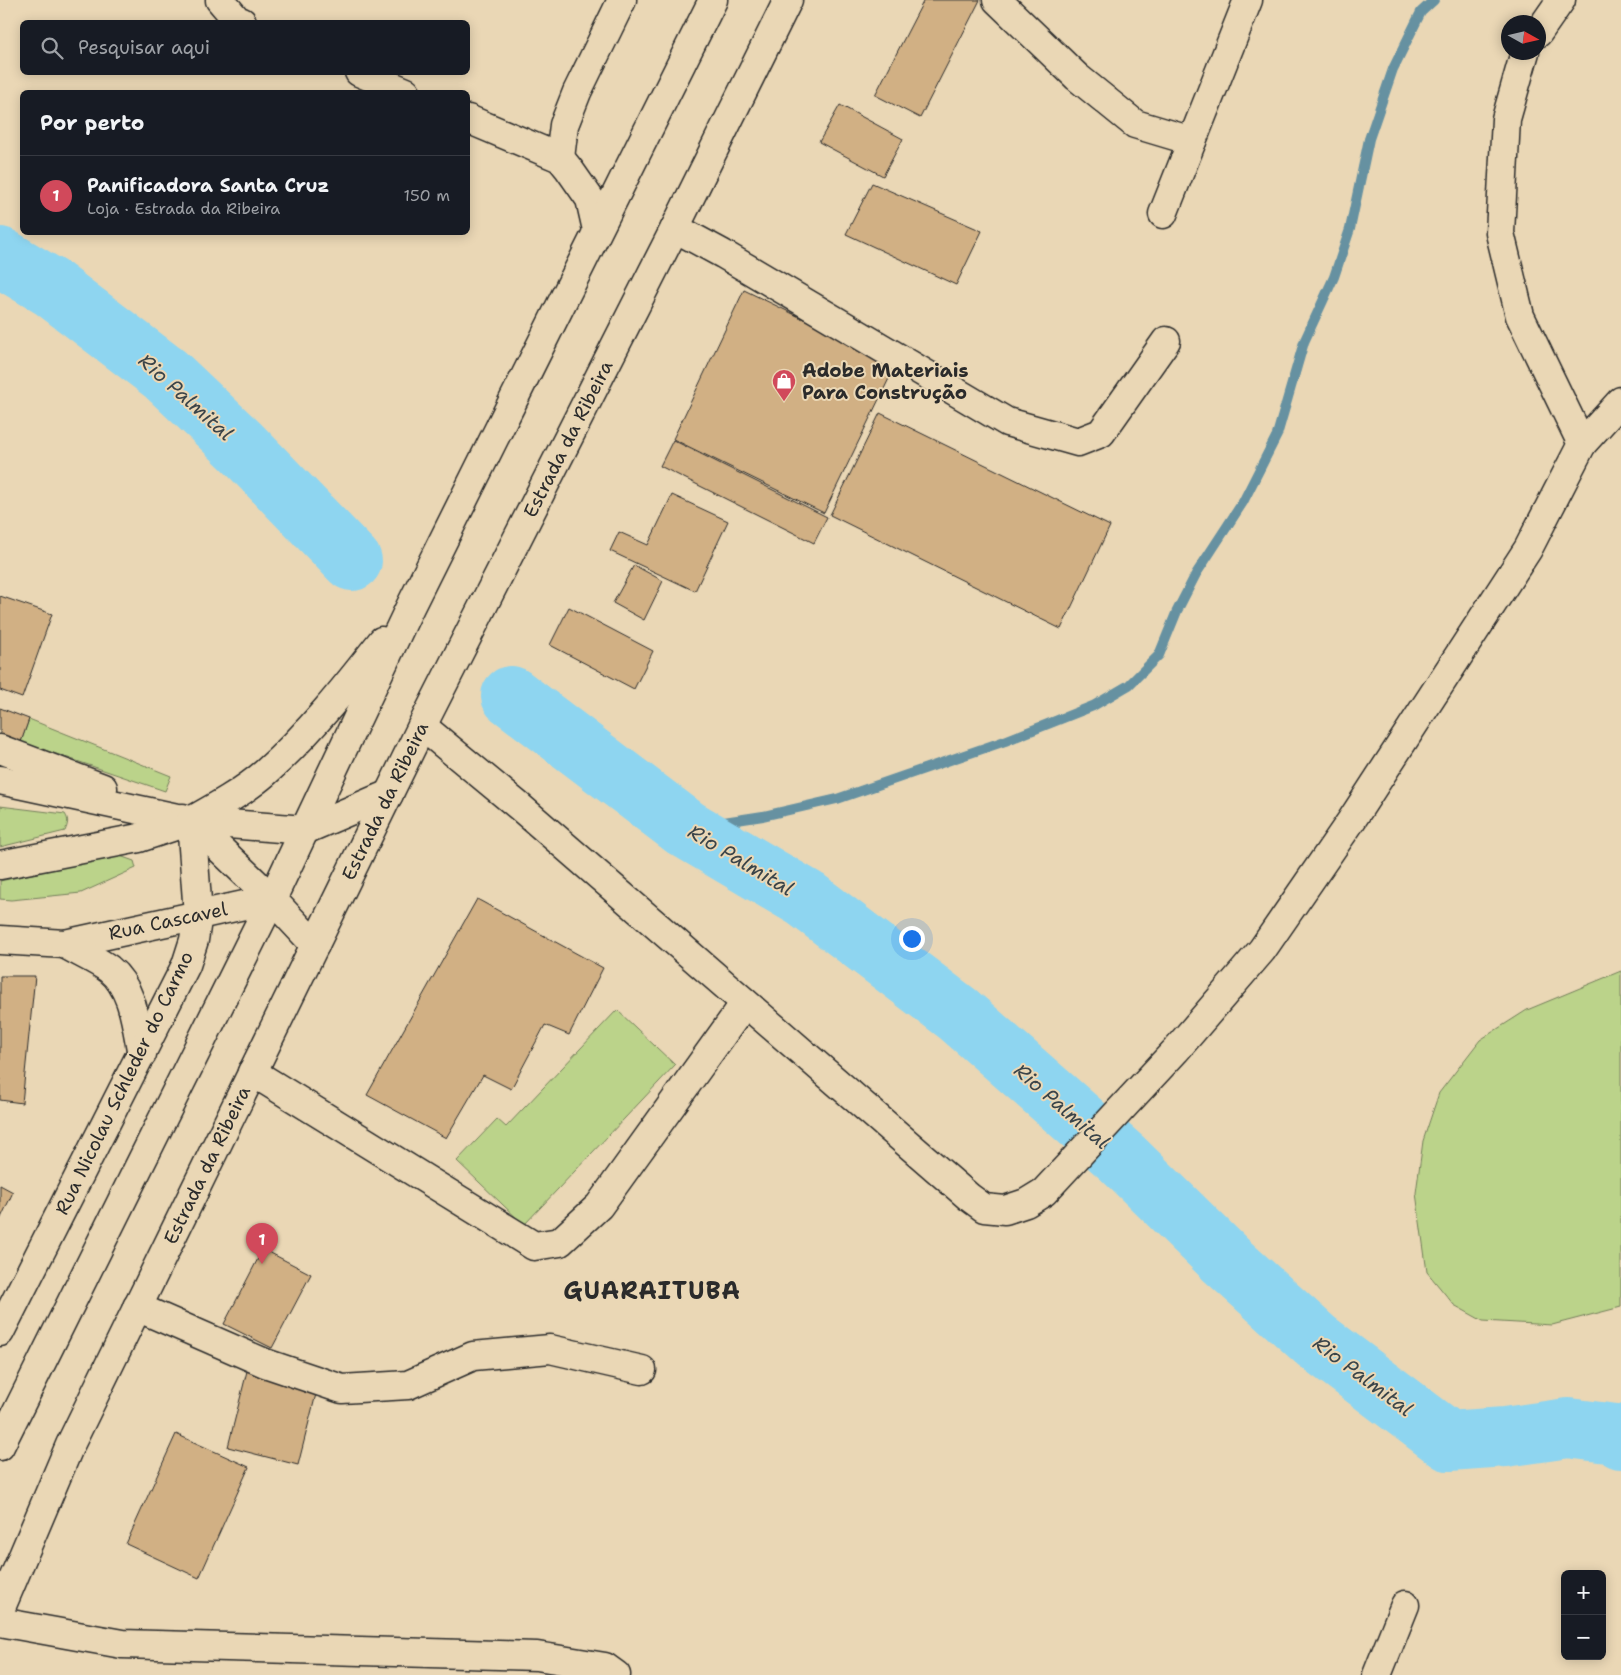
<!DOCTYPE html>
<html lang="pt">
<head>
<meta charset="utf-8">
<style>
	body { margin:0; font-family:"Shantell Sans",sans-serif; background:#242831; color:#f1f3f6 }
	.controls { position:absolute; right:15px; bottom:15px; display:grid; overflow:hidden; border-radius:8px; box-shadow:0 2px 12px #0003 }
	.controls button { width:45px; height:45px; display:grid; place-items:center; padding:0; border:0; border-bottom:1px solid #363941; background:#171b24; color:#f1f3f6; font:25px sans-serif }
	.compass { position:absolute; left:1501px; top:15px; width:45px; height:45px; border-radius:50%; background:#171b24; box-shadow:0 2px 12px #0003; rotate:98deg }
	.you { position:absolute; left:911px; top:938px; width:18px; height:18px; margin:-12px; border:4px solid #fff; border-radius:50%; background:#1a73e8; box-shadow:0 0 0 8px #1a73e833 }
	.badge { display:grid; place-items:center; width:32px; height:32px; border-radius:50%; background:#d1495b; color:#fff; font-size:16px; font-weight:700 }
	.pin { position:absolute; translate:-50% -41px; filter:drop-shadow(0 1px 2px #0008) }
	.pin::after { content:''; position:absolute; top:26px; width:18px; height:15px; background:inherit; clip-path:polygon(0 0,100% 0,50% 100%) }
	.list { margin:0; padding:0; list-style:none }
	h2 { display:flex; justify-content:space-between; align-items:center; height:65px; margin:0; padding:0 20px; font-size:21px }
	h2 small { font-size:16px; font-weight:400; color:#9ea1a6 }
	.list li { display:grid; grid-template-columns:32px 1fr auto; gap:15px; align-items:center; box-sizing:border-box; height:80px; padding:0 20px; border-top:1px solid #363941 }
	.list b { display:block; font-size:19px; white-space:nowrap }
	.list p { margin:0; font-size:16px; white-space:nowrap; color:#9ea1a6 }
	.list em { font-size:16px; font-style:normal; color:#9ea1a6 }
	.icon { flex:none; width:28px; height:28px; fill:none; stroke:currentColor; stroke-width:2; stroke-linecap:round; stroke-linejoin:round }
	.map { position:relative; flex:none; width:1621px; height:1675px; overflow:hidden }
	.search { position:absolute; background:#171b24; box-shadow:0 2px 12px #0003; left:20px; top:20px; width:450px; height:55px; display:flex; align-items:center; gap:12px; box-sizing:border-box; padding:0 18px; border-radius:8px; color:#9ea1a6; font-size:19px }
	.panel { position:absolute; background:#171b24; box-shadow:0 2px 12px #0003; left:20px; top:90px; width:450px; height:145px; border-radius:8px }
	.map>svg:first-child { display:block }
</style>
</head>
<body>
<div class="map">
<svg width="1621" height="1675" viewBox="0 0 1621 1675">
	<rect width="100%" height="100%" fill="#ead7b5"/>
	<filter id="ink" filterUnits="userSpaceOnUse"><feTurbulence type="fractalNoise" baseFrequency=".02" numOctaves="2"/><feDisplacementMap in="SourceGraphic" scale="10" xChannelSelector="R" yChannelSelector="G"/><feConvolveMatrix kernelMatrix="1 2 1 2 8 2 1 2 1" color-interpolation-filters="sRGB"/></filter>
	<g filter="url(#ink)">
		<g fill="#bbd38a" stroke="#737f5a">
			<path d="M29,719L171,776L165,791L21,742Z"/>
			<path d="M0,806L65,814C69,820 68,824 65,831L0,847Z"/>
			<path d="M117,855L134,861L136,868L81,893L11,900L0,899V881Z"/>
			<path d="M1621,971V1307L1552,1325L1483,1321L1454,1305L1427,1272L1416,1193L1423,1141L1439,1093L1480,1040L1527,1010Z"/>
			<path d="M617,1010L675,1065L524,1225L457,1161L497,1119L506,1127Z"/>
		</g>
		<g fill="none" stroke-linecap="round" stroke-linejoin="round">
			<path stroke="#6691a1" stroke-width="10" d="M685,828L763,816L837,799L1005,741L1093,706L1129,685L1159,655L1177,611L1196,574L1243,502L1277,435L1304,342L1334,277L1350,229L1369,139L1393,69L1421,12L1434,0"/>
			<g stroke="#8ed5f0" stroke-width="60">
				<path d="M0,257L52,288L165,374L241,446L352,561"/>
				<path d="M511,696L685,828L806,899L958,1014L1122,1158L1225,1259L1316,1341L1449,1441L1505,1437L1568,1428L1616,1434L1621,1439"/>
			</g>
		</g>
		<g fill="#d1b084" stroke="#2b2b2b">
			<path d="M924,0H980L920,118L875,95Z"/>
			<path d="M840,105L903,139L883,176L819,142Z"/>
			<path d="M872,183L982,231L956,285L846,234Z"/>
			<path d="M744,290L896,364L824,513L673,439Z"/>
			<path d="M880,413L1110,526L1061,629L830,515Z"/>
			<path d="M673,440L827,517L814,543L660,466Z"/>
			<path d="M672,495L728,521L695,591L610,551L619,532L648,545Z"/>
			<path d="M634,565L663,581L644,620L613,603Z"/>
			<path d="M0,596L52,614L22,698L0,690Z"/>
			<path d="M569,607L653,651L634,689L550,645Z"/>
			<path d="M0,708L29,719L21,742L0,734Z"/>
			<path d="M477,899L603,968L569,1035L545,1025L511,1089L483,1075L446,1138L367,1095Z"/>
			<path d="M0,976H35L22,1103L0,1100Z"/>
			<path d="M0,1185L13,1192L0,1220Z"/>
			<path d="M263,1249L311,1274L272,1348L224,1324Z"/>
			<path d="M247,1371L317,1390L298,1465L228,1447Z"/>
			<path d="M176,1434L249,1467L199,1578L126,1544Z"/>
		</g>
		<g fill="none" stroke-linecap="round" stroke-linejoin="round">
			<g stroke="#2b2b2b" stroke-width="31">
				<g id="minor">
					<path d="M220,0L237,20L242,22"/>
					<path d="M997,0L1077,77L1135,124L1192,141"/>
					<path d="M1538,33L1561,0"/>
					<path d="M359,72L406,92"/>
					<path d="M468,119L560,158L569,169L590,199L597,230"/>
					<path d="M560,158L564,125L577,92L622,0"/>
					<path d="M1163,214L1248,0"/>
					<path d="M675,228L723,254L1007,422L1078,442L1101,433L1166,341"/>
					<path d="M1582,444L1621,401"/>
					<path d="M422,726L520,807L969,1197L984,1208L1005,1210L1026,1203L1044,1192L1176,1050L1262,950L1351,821L1528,549L1582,444L1520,316L1500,233L1506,119L1525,52"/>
					<path d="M0,749L103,788"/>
					<path d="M0,780L191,821L305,830L389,794"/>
					<path d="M183,818L191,821L272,899"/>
					<path d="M0,865L139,838L190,821"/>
					<path d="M0,940L65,944L272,899"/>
					<path d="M65,944C78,952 97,960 109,969C134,989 136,1026 142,1054"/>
					<path d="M252,1072L534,1246L560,1242L599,1206L745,1003"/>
					<path d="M137,1307L265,1363L342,1389L408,1385L473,1356L550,1349L642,1370"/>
					<path d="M0,1332L186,965L194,940L198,914L191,821"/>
					<path d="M0,1622L122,1644L537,1656L605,1667L616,1675"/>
					<path d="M1377,1675L1405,1605"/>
				</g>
			</g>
			<g stroke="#2b2b2b" stroke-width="31">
				<g id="major">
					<path d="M191,821C216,807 243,792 265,773C309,734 346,687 382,641"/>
					<path d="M272,899L315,945"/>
					<path d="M0,1446L272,899L410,607L713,0"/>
					<path d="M0,1610L70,1445L422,726L675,228L788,0"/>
				</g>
			</g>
			<use href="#minor" stroke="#ead7b5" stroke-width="28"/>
			<use href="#major" stroke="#ead7b5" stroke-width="28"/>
		</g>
	</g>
	<defs>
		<g id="shop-pin" transform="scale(1.25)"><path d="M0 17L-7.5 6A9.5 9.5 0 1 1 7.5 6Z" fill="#d1495b" stroke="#ead7b5"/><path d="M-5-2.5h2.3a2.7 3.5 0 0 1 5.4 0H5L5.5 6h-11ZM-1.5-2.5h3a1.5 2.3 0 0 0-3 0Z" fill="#fff"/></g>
	</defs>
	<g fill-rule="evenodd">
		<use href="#shop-pin" x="784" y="381"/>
	</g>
	<g text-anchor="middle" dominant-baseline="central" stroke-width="4" stroke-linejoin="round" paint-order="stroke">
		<g font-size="19" font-weight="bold" fill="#2b2b2b" stroke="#ead7b5" text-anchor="start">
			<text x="802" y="370">Adobe Materiais<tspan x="802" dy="22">Para Construção</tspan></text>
		</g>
		<g font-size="19" fill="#2b2b2b" stroke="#ead7b5">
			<text transform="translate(568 439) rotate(-63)">Estrada da Ribeira</text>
			<text transform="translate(385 801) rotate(-64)">Estrada da Ribeira</text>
			<text transform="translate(168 921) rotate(-12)">Rua Cascavel</text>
			<text transform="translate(124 1083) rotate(-64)">Rua Nicolau Schleder do Carmo</text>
			<text transform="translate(207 1165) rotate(-64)">Estrada da Ribeira</text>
		</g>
		<g font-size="20" font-style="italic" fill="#3a4449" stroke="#ead7b5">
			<text transform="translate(186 397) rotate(42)">Rio Palmital</text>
			<text transform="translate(741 860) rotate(31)">Rio Palmital</text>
			<text transform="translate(1062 1106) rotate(41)">Rio Palmital</text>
			<text transform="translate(1363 1376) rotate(37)">Rio Palmital</text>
		</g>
		<g font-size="24" font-weight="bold" letter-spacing="1" fill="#2b2b2b" stroke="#ead7b5">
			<text x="652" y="1291">GUARAITUBA</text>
		</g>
	</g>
</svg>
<div class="controls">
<button>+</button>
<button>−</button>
</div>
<svg class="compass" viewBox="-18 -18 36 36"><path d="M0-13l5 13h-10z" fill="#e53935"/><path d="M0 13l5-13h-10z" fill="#9ea1a6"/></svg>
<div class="you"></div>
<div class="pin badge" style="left:262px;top:1264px">1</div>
<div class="search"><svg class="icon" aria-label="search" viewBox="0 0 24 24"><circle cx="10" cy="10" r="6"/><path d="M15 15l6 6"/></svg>Pesquisar aqui</div>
<section class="panel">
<h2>Por perto<small></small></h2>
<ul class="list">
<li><span class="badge">1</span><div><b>Panificadora Santa Cruz</b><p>Loja · Estrada da Ribeira</p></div><em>150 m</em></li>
</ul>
</section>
</div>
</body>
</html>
